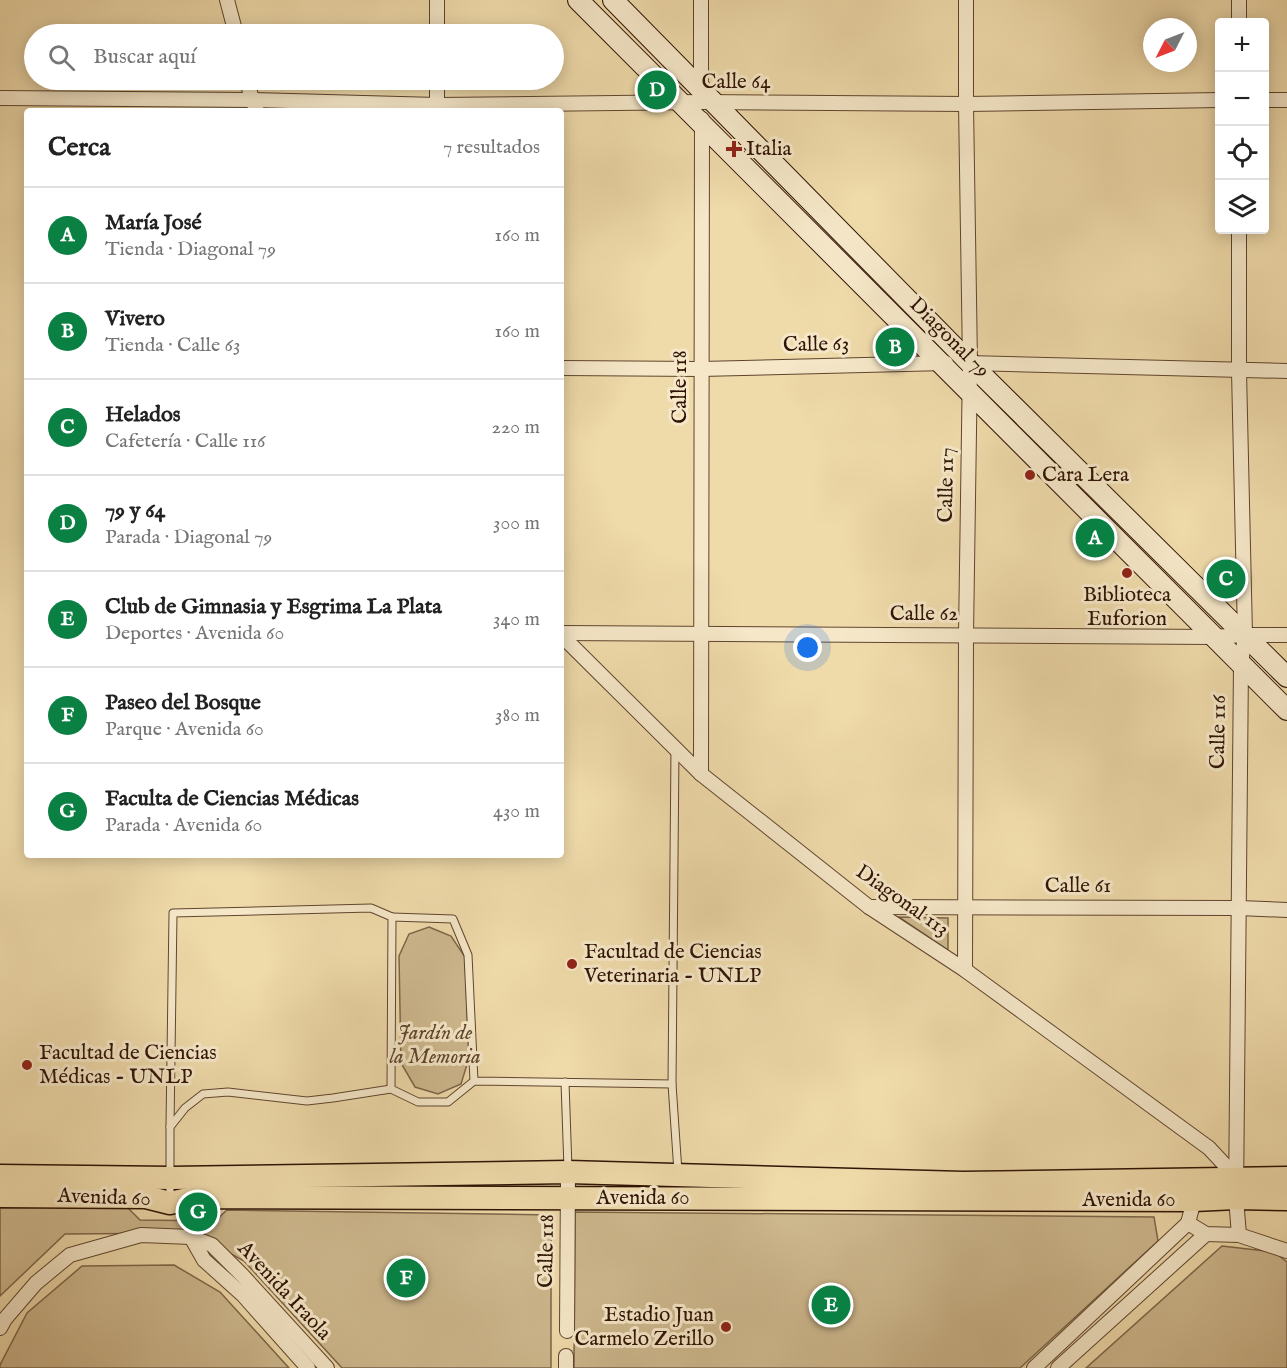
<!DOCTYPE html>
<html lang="es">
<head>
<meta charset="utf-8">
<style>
	body { margin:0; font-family:"IM FELL English",serif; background:#f6f6f6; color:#222 }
	.controls { position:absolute; right:18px; top:18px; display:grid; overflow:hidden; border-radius:6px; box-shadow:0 3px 15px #0003 }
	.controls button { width:54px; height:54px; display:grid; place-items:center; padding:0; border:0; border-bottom:2px solid #e0e0e0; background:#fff; color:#222; font:30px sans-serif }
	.compass { position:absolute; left:1143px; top:18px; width:54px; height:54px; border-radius:50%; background:#fff; box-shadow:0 3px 15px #0003; rotate:228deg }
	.you { position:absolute; left:808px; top:648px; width:21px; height:21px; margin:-15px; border:4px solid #fff; border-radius:50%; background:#1a73e8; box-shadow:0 0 0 9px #1a73e833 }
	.badge { display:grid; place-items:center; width:39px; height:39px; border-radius:50%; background:#0b8043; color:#fff; font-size:20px; font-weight:700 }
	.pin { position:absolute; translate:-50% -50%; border:3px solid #fff; box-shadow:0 2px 6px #0006 }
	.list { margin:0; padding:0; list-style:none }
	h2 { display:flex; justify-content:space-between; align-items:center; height:78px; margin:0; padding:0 24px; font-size:26px }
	h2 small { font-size:20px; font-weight:400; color:#767676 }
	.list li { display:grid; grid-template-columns:39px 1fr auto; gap:18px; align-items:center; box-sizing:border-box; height:96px; padding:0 24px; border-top:2px solid #e0e0e0 }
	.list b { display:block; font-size:22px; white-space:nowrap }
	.list p { margin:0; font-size:20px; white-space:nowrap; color:#767676 }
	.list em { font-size:20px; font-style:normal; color:#767676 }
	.icon { flex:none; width:33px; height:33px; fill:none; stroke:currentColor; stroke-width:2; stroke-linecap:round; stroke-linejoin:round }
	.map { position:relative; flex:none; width:1287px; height:1368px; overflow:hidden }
	.search { position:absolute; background:#fff; box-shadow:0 3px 15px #0003; left:24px; top:24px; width:540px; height:66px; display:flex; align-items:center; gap:15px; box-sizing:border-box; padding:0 21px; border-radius:33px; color:#767676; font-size:22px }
	.panel { position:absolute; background:#fff; box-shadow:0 3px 15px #0003; left:24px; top:108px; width:540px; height:750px; border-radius:6px }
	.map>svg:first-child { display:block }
</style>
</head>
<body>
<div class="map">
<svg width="1287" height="1368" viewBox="0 0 1287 1368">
	<rect width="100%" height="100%" fill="#efdaaa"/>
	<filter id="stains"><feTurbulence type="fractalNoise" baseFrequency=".00333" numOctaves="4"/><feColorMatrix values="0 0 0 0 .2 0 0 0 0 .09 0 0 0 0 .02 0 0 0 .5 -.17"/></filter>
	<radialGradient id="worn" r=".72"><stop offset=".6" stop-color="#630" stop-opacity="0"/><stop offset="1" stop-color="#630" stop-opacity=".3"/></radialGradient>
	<g fill="#ceb88e" stroke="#7e6649" stroke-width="1.5">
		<path d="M899,917L948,918V950Z"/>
		<path d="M429,927L451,936L465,957L469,1058L461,1084L438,1094L415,1087L401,1063L399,956L409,934Z"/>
		<path d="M126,1206L140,1220L215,1221L227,1210L551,1215V1368H342L244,1261L194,1233L65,1234L0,1296V1208Z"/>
		<path d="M575,1212L1154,1217L1158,1241L1020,1368H574Z"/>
		<path d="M1222,1246L1274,1252L1287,1262V1368H1086Z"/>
		<path d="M174,1265L220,1292L289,1368H0V1365L27,1313L82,1266Z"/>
	</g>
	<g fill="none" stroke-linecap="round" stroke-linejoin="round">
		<g stroke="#5f452e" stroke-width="9">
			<g id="lane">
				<path d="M675,748L672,1084L678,1172"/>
				<path d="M474,1081L468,955L453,919L392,917L391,1089L418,1102H448L474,1081L672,1084"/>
				<path d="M565,1082L568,1169"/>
				<path d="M170,1127L185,1108L203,1094L228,1092L307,1101L333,1098L391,1089"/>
				<path d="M170,1200V1127L173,913L371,908L392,917"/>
			</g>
		</g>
		<g stroke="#5f452e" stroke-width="16">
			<g id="street">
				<path d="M227,0L236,34"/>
				<path d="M437,0V34"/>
				<path d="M1239,0V22"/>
				<path d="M247,80L252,100L257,111"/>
				<path d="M437,80V111"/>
				<path d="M701,91V0"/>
				<path d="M0,98L252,100L437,105L702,102L966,104L1220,100"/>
				<path d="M1264,100H1287"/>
				<path d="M968,363L1287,371"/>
				<path d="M561,368L701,369L946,363"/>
				<path d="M561,633L1213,637L1245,635H1287"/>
				<path d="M561,635L701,774L869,907L965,970L1209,1148L1237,1178"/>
				<path d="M701,774L702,119"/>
				<path d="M869,907L1239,908L1287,910"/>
				<path d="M965,970L966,635L970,363L966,104V0"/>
				<path d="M1188,1223L1206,1234L1239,1235L1287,1251"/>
				<path d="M1239,1235L1236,1198L1241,664L1245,635L1239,371V230"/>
				<path d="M191,1237L204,1260L243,1295L308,1368"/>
				<path d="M0,1328L5,1319L36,1283L70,1255L141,1235L191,1237L212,1245L243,1276L327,1368"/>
				<path d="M567,1331L568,1172"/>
				<path d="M566,1368V1356"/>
				<path d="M1034,1368L1188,1223L1194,1200"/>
				<path d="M1058,1368L1206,1234"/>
			</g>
		</g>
		<g stroke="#2f1304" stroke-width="22">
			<g id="secondary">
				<path d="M578,0L1287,710"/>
				<path d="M613,0L970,363L1287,677"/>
			</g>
		</g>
		<g stroke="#2f1304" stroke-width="25">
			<g id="primary">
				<path d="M0,1176L171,1178L568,1172L963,1183L1287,1178"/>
				<path d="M0,1196L146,1197L170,1203L197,1197L1194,1200L1236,1198L1287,1199"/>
			</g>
		</g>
		<use href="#lane" stroke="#f5e7c8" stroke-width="7"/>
		<use href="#street" stroke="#f5e7c8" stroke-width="14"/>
		<use href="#secondary" stroke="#f5e7c8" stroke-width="20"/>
		<use href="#primary" stroke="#efdaaa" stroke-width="22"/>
	</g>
	<g fill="#8f2418" stroke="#f5e7c8" stroke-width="2">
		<path d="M731 140h6v6h6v6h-6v6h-6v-6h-6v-6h6z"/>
		<circle cx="1030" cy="475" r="6"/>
		<circle cx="1127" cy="573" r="6"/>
		<circle cx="572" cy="964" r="6"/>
		<circle cx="27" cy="1065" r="6"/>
		<circle cx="726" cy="1327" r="6"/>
	</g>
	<g text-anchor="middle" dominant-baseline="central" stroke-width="6" stroke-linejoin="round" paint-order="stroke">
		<g font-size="21" fill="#2f1304" stroke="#f5e7c8">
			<text x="736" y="82">Calle 64</text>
			<text transform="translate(949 338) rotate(45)">Diagonal 79</text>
			<text transform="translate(816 345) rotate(-1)">Calle 63</text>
			<text transform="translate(680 387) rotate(-90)">Calle 118</text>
			<text transform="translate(947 485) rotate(-89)">Calle 117</text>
			<text x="924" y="614">Calle 62</text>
			<text transform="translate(1219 732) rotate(-89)">Calle 116</text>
			<text x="1078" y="886">Calle 61</text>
			<text transform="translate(902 901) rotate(35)">Diagonal 113</text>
			<text transform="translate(104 1198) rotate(2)">Avenida 60</text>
			<text x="643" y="1198">Avenida 60</text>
			<text x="1129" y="1200">Avenida 60</text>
			<text transform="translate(547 1251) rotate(-89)">Calle 118</text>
			<text transform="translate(284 1291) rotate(47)">Avenida Iraola</text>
		</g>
		<g font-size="21" fill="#2f1304" stroke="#f5e7c8" text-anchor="start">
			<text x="746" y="149">Italia</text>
			<text x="1042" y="475">Cara Lera</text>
			<text x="1127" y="595" text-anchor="middle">Biblioteca<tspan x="1127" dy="24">Euforion</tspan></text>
			<text x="584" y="952">Facultad de Ciencias<tspan x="584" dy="24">Veterinaria - UNLP</tspan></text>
			<text x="39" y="1053">Facultad de Ciencias<tspan x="39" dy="24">Médicas - UNLP</tspan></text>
			<text x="714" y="1315" text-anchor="end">Estadio Juan<tspan x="714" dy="24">Carmelo Zerillo</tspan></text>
		</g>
		<g font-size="21" font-style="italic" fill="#5f452d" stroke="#f5e7c8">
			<text x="435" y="1033">Jardín de<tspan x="435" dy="24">la Memoria</tspan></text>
		</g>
	</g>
	<rect width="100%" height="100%" filter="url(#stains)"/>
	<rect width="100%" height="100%" fill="url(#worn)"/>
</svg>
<div class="controls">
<button>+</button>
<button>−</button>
<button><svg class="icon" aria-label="locate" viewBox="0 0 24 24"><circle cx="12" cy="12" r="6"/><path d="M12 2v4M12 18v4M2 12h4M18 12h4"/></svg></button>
<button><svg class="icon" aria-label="layers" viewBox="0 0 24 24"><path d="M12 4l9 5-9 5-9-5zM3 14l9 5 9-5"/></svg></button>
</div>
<svg class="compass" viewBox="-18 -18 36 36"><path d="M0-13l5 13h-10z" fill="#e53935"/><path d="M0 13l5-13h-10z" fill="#767676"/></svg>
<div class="you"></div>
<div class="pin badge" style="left:1095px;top:538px">A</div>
<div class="pin badge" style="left:895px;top:347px">B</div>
<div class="pin badge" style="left:1226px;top:579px">C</div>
<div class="pin badge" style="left:657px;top:90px">D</div>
<div class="pin badge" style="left:831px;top:1305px">E</div>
<div class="pin badge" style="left:406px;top:1278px">F</div>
<div class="pin badge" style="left:198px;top:1212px">G</div>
<div class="search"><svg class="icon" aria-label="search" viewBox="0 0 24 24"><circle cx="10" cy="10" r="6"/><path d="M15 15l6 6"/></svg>Buscar aquí</div>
<section class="panel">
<h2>Cerca<small>7 resultados</small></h2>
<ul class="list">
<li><span class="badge">A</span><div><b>María José</b><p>Tienda · Diagonal 79</p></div><em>160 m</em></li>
<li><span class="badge">B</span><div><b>Vivero</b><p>Tienda · Calle 63</p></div><em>160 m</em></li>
<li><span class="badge">C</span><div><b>Helados</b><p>Cafetería · Calle 116</p></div><em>220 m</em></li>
<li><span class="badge">D</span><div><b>79 y 64</b><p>Parada · Diagonal 79</p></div><em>300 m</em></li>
<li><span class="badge">E</span><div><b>Club de Gimnasia y Esgrima La Plata</b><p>Deportes · Avenida 60</p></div><em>340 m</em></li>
<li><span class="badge">F</span><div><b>Paseo del Bosque</b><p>Parque · Avenida 60</p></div><em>380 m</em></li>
<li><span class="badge">G</span><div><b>Faculta de Ciencias Médicas</b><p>Parada · Avenida 60</p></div><em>430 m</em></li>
</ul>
</section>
</div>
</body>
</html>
